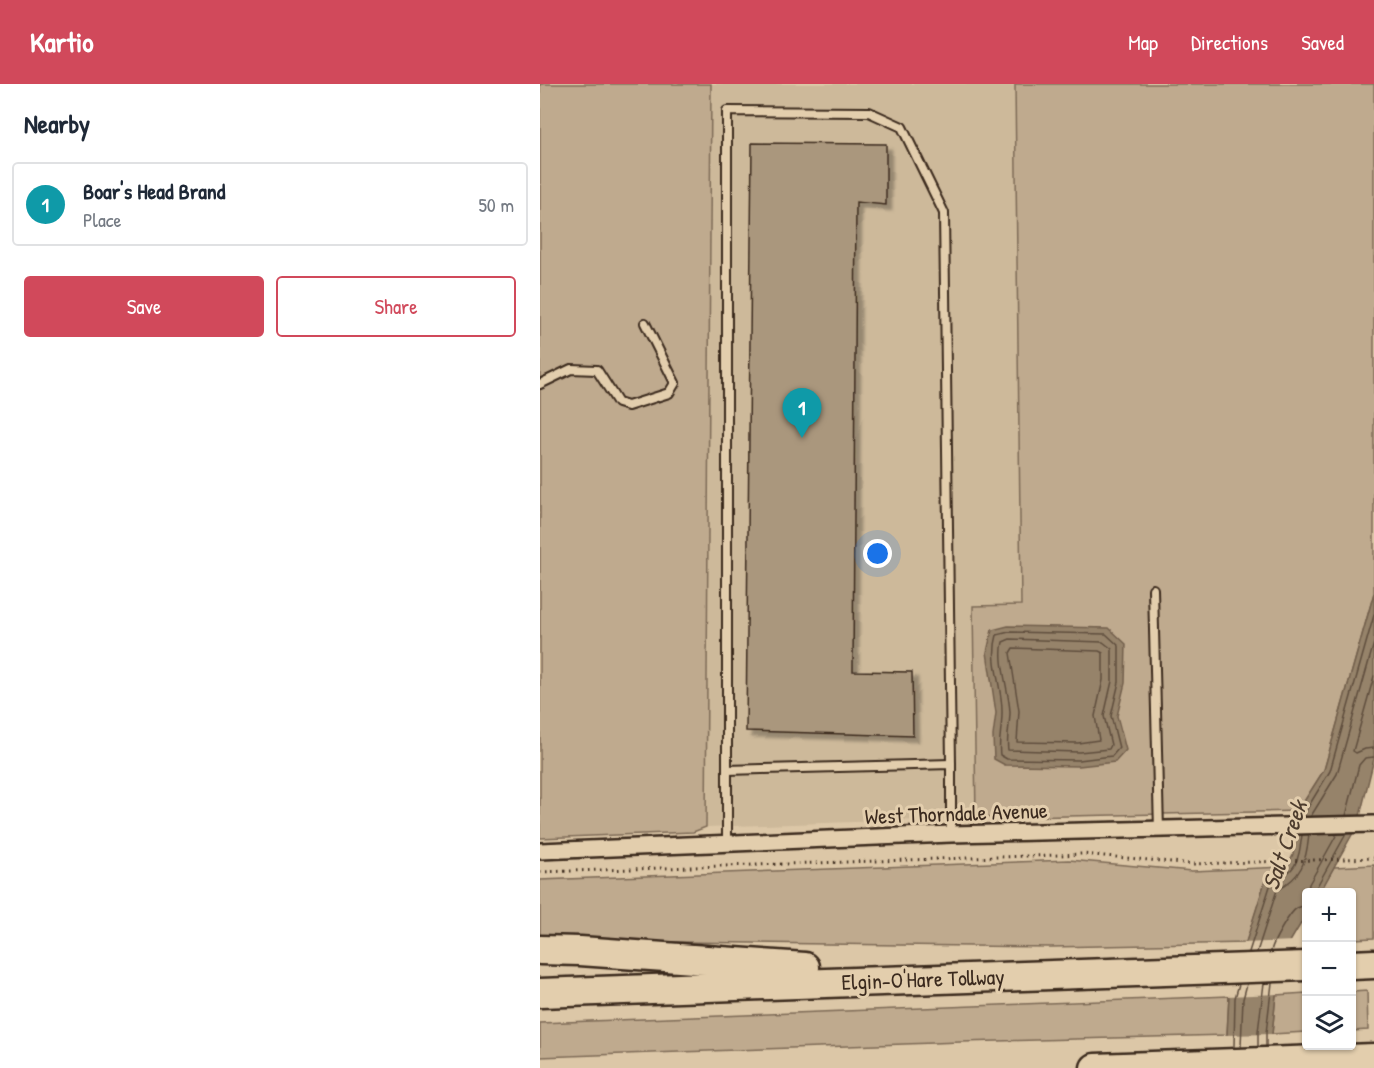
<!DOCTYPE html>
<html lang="en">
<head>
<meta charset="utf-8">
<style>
	body { margin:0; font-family:"Patrick Hand",sans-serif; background:#f6f6f7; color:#1f2937 }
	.controls { position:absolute; right:18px; bottom:18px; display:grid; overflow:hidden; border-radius:6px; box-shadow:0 2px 4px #0004 }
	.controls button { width:54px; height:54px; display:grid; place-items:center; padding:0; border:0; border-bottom:2px solid #e0e1e3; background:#fff; color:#1f2937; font:30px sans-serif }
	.you { position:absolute; left:338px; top:470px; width:21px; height:21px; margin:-15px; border:4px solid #fff; border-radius:50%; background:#1a73e8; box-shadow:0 0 0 9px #1a73e833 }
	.badge { display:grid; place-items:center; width:39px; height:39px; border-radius:50%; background:#d1495b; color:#fff; font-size:20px; font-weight:700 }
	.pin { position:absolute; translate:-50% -50px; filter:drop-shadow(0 2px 3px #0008) }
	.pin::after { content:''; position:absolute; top:32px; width:21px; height:18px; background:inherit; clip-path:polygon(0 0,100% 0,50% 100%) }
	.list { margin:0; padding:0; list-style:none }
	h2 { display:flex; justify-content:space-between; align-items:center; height:78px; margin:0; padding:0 24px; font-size:26px }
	h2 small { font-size:20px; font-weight:400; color:#747a83 }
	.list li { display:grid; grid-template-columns:39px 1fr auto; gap:18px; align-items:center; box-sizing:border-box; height:84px; margin:0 12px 12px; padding:0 12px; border:2px solid #e0e1e3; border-radius:6px }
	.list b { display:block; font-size:22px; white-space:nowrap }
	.list p { margin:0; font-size:20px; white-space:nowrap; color:#747a83 }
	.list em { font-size:20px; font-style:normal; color:#747a83 }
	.actions { display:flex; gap:12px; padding:18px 24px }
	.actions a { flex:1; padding:14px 0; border:2px solid #d1495b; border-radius:6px; text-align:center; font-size:21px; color:#d1495b }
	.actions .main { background:#d1495b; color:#fff }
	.icon { flex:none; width:33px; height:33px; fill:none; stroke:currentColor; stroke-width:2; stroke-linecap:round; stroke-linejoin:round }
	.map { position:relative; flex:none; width:834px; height:984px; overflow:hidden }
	header { display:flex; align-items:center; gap:36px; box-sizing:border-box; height:84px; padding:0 30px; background:#d1495b; color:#fff }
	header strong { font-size:28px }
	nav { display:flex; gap:33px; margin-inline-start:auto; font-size:21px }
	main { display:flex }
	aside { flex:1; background:#fff }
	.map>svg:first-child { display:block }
</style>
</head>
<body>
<header>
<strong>Kartio</strong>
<nav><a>Map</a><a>Directions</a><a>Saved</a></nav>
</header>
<main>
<aside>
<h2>Nearby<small></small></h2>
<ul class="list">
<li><span class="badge" style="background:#0f9aa8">1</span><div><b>Boar's Head Brand</b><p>Place</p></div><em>50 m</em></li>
</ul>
<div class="actions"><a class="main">Save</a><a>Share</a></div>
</aside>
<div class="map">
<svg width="834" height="984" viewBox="0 0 834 984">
	<defs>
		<filter id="shadow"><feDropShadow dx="5.5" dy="5.5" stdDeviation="1.5" flood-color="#0004"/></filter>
	</defs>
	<rect width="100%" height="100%" fill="#dcc7a7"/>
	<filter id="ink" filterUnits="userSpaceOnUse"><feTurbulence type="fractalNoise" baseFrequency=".0167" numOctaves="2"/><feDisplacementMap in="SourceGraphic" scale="12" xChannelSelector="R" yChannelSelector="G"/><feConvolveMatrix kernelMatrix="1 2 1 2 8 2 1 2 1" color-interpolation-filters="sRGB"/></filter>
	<g filter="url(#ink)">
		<path fill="#cdb99a" d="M171,0H475L481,522H433L436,734L166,743Z"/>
		<g fill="#bfaa8e" stroke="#7d6a56" stroke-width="1.5">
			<path d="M0,0H171L166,743L153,748L0,754Z"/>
			<path d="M475,0H834V509L784,686L758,727L436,734L433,522L481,521Z"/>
			<path d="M529,776L652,787L746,783L738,791L727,792L706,859L511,863L0,856V796Z"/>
			<path d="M834,781V854L812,855V808H780L794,783Z"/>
			<path d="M827,907L828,946L812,947V908Z"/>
			<path d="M766,909V948L732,950L736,911Z"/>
			<path d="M689,912L687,951L421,958L0,973V939Z"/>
		</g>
		<g fill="#96836b" stroke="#725f4c" stroke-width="1.5">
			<path d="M834,509V675L818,740L780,808H766V831L745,866L736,911L732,950V984H689L687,951L689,912L727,791H738L747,783L753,770L758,727L784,686Z"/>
			<path d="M468,542L569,544L586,560L585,599L577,632L586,666L575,678L539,682L465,681L454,675L453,652L456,629L447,568L452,546Z"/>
		</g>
		<g fill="#dcc7a7">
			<path d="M754,857L748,867L739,910L686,912L703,859Z"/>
			<path d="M735,950V984H686L684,951Z"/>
		</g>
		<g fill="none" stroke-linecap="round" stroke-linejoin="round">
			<g stroke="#5f4e3d" stroke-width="1.5">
				<path d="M469,548L566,550L579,562V598L571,632L579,664L572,672L539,676L467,675L460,671C458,657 462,644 462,630C463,602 449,579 457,551Z"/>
				<path d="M470,555L563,558L572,565V597L564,632L571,661L569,665L539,668L468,666C466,653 470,641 470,628C469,606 458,578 463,558Z"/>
				<path d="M473,564L559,567L563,569V596L555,632L559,656L538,659L477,658L479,627L470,569Z"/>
				<path d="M834,592L813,667L816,669L825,665L834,664"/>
				<path d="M771,732L797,690L834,559"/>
				<path d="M806,732L819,681L825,674L834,673"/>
				<path d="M764,733L765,728L790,687L834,531"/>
				<path d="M768,808L769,800L797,750"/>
				<path d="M775,808L776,804L806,750"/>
				<path d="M731,867C733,858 749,829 757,824C761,822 762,822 766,822"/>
				<path d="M709,868L731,799C757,787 758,779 762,751"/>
				<path d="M717,868L737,806C762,793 766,778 769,751"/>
				<path d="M718,962V948L724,899"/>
				<path d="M726,962V949L732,899"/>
				<path d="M694,963L695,914L699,900"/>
				<path d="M701,963L703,915L707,900"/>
			</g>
		</g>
		<path fill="#aa977d" stroke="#3b2a1e" stroke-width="1.5" filter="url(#shadow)" d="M212,59L346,60V121L316,118L313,587L372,588L373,652L206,647Z"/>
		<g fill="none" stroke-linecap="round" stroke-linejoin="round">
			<g stroke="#3b2a1e" stroke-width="12">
				<g id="lane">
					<path d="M0,300L31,285L57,286L78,319L88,322L129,309L135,299L105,239"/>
					<path d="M613,505L619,747"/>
					<path d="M187,686L411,680V750"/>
					<path d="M187,759V27L329,28L362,43L404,129L411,680"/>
				</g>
			</g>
			<g stroke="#3b2a1e" stroke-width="20">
				<path id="street" d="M0,767L411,750L834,740"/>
			</g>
			<g stroke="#3b2a1e" stroke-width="33">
				<g id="highway">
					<path d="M0,866L40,867L265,883"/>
					<path d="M812,881L834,880"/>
					<path d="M0,909L766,882"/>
					<path d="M555,984L834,974"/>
				</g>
			</g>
			<path stroke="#3b2a1e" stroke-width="3" stroke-dasharray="1.5 4.5" stroke-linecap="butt" d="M0,788L520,771L542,770L654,780L834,774"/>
			<use href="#lane" stroke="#e3cead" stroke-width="8"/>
			<use href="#street" stroke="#e3cead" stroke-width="15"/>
			<use href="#highway" stroke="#e3cead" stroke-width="28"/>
		</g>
	</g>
	<g text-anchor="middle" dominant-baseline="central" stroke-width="6" stroke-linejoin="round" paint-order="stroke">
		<g font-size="22" fill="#3b2a1e" stroke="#e3cead">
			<text transform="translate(416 729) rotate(-2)">West Thorndale Avenue</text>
			<text transform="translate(383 895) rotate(-2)">Elgin-O'Hare Tollway</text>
		</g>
		<g font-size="24" font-style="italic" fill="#4d3c2d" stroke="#e3cead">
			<text transform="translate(744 761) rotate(-71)">Salt Creek</text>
		</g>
	</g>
</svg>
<div class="controls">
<button>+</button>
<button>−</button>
<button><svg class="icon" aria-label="layers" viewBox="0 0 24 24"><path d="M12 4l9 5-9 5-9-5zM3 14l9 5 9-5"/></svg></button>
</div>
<div class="you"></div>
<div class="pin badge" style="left:262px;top:354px;background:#0f9aa8">1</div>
</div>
</main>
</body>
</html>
